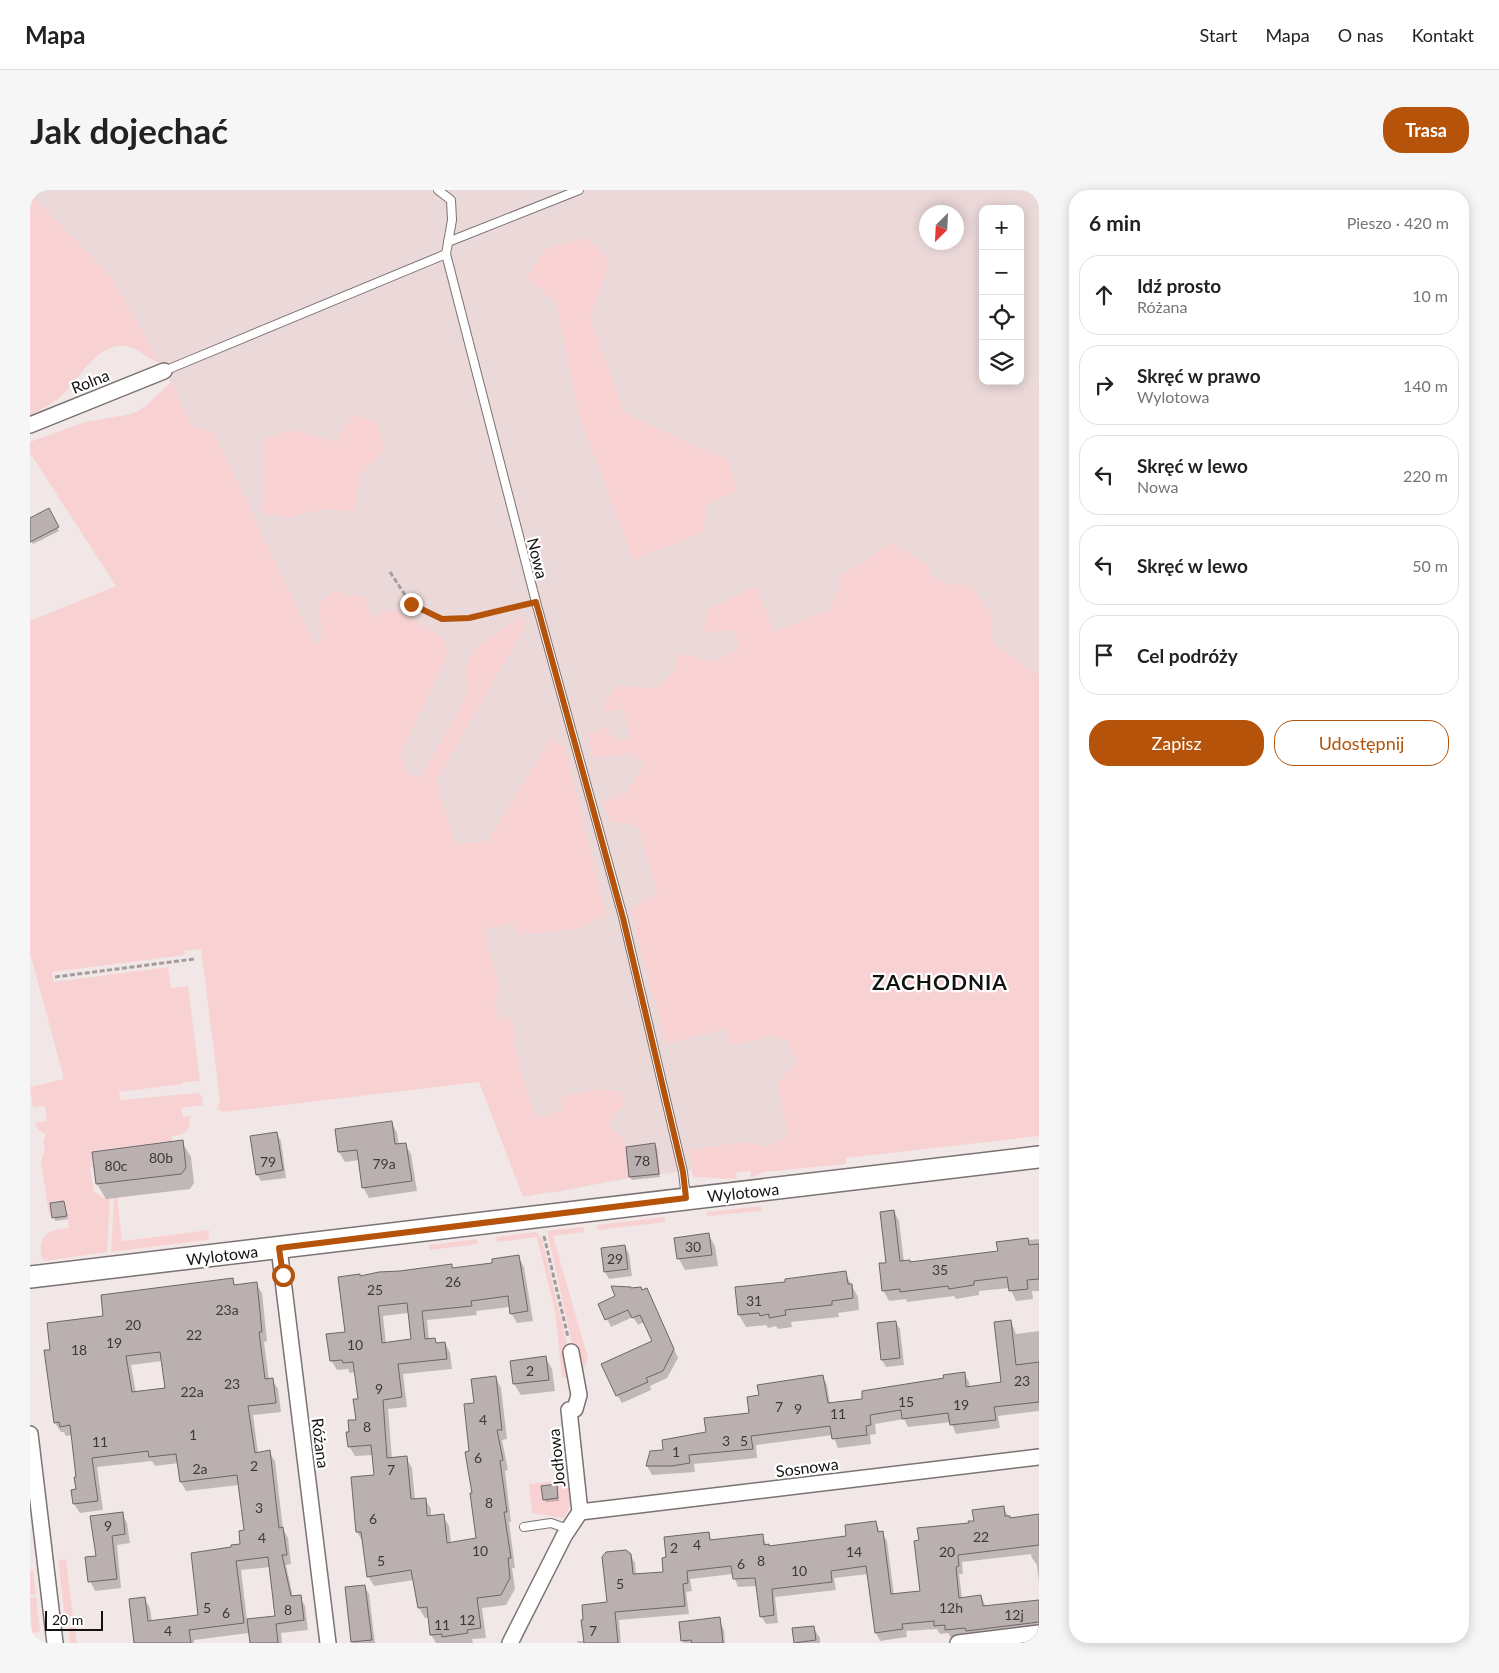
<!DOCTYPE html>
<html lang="pl">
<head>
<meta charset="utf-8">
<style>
	body { margin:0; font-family:Lato,sans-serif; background:#f6f6f6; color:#222 }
	.controls { position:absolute; right:15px; top:15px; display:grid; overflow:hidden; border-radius:10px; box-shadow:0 2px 12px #0003 }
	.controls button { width:45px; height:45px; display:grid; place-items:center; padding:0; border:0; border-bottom:1px solid #e0e0e0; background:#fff; color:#222; font:25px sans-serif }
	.compass { position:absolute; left:889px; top:15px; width:45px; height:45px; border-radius:50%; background:#fff; box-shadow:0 2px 12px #0003; rotate:204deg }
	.scale { position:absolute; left:15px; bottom:12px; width:58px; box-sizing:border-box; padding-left:5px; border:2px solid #141111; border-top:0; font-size:14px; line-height:18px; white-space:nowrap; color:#141111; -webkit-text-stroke:4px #fff; paint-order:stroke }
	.stop { position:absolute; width:15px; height:15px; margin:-11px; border:4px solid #b45309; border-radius:50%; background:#fff }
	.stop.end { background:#b45309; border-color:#fff; box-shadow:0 1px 5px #0008 }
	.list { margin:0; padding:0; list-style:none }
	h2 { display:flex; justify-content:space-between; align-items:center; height:65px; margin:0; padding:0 20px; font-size:21px }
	h2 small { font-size:16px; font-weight:400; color:#767676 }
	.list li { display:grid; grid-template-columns:32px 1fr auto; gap:15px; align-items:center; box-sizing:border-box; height:80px; margin:0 10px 10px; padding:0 10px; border:1px solid #e0e0e0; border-radius:20px }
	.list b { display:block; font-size:19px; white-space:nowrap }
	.list p { margin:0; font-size:16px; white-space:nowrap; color:#767676 }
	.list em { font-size:16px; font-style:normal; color:#767676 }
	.actions { display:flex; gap:10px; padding:15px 20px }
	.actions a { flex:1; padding:11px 0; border:1px solid #b45309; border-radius:20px; text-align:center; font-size:18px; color:#b45309 }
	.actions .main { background:#b45309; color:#fff }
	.icon { flex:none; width:28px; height:28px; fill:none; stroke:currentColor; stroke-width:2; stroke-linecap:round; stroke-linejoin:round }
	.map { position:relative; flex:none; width:1009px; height:1453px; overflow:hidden; border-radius:20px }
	header { display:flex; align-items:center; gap:30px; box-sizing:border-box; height:70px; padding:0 25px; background:#fff; border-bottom:1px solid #e0e0e0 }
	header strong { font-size:24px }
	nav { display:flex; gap:28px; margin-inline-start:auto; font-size:18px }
	.intro { display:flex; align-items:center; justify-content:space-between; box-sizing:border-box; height:120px; padding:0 30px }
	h1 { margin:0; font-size:35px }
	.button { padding:12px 22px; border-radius:20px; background:#b45309; color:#fff; font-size:18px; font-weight:700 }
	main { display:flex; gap:30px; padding:0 30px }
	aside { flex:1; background:#fff; border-radius:20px; box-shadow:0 2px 12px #0003 }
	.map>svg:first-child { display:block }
</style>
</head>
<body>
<header>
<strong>Mapa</strong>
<nav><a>Start</a><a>Mapa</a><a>O nas</a><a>Kontakt</a></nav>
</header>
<div class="intro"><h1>Jak dojechać</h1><a class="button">Trasa</a></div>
<main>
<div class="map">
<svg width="1009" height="1453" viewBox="0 0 1009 1453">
	<rect width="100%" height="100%" fill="#f1e7e7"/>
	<path fill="#ebd8d8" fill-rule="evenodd" d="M0,0H1009V939L598,988L521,1003L144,198L82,88L0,3ZM953,19H990V191H953ZM896,22H926V52H896Z"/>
	<g fill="#f8d2d3" fill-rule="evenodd">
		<path d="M0,3L82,88L130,173C117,169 109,157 95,156C66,153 49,191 30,207C21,214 11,220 0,225Z"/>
		<path d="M557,47L580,71L560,127L594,223L698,270L708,301L677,314L673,342L603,370L549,225L526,112L496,88L515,59Z"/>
		<path d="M141,192L162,236L183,241L286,457L293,443L287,415L303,400L313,405L333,406L342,427L365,419L412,448L418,464L370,565L378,584L391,587L437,505L436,475L446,457L491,427L496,435L406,591L426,654L457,651L521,549L535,557L576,724C555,743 514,742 487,744L483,733L454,740L470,800L464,812L470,830L482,827L486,845L483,853L505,928L533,921L530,907L569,898L573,901L590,900L594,914L582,927L579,937L594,948L598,988L493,1007L449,892L194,922L187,919L190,910L171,759L154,761L155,765L22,782L24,792L138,777L141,798L158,796L170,891L153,892V894L89,902L90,910L168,903L172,907L173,915L151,918L153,927L162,925L159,931L160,936L152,945L142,946V951L61,961L63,977H60L64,1002L73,1008H80L77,1062L14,1071C8,1061 10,1046 22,1041C27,1039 34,1039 39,1038L35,1010L20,1012L21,1024L19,1025L11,972L15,959L13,951L16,944L9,941L5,933L17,931L15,916L3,917L0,897L34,889L0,763V431L86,396L2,266L0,265V252L55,232L96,225L107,222L117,215Z"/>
		<path d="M324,224L348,233L354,260L331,284L324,322L293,319L257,328L232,323L234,248L266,240L305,252Z"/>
		<path d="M862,352L895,373L906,391L942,397L961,423L963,453L1009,485V946L816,968V974L733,982L721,988L720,981L706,983L707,989L663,987L662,980L663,979L658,960L713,952L737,957L758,945L747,893L767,871L757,851L742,846L701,856L696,839L636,854L600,719L627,703L608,636L580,631L573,612L596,602L615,573L596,564L563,568L558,544L577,538L585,551L601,547L593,518L576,522L572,516L587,496L627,498L646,478V463L682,471L708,459L705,440L673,442L677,420L727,396L743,441L800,420L813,384Z"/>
		<path d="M87,1007L92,1051L179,1040V1048L176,1050L81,1062L84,1008Z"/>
		<path d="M731,1016L732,1021L677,1026L676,1022Z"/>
		<path d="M635,1027V1032L568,1040L567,1035Z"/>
		<path d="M553,1037L554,1042L523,1046L558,1168L553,1181H552L544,1162L517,1041Z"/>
		<path d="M506,1042L512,1049L539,1162V1187L532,1188L525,1122L507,1047L467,1052L466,1047Z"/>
		<path d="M447,1049L448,1054L400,1060L399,1055Z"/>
		<path d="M528,1291L536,1294C544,1306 540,1316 534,1328L502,1323L499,1294ZM527,1294L528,1308L513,1310L511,1296Z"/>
		<path d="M36,1369L43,1427L35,1426L28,1371Z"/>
		<path d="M0,1381H3L6,1404L0,1405Z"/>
		<path d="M6,1407L10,1441L2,1444L0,1408Z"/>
		<path d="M39,1437H45L47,1453H40Z"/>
	</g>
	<g fill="#0003" fill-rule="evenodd">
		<path d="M18,320L29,341L3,354L0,349V329Z"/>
		<path d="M362,933L367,943L369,955L375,954L381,964L387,1001L339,1008L333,997L329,970L315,972L309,962Z"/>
		<path d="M246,943L251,951L256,988L231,991L227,984Z"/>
		<path d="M152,952L161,967L164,993L160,999L76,1009L67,994Z"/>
		<path d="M625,955L627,958L630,987L602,990L600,987L597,958Z"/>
		<path d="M34,1012L38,1029L25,1031L21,1014Z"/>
		<path d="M864,1021L869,1031L874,1072L880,1073L969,1063L968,1053L1009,1049V1101H1002L1003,1109L986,1111L980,1098L949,1101V1105L926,1109L924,1106L877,1112L876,1109L859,1111L853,1100Z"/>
		<path d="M679,1045L685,1056L688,1076L655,1080L649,1069Z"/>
		<path d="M595,1056L599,1064L602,1086L579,1089L575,1082Z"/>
		<path d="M488,1066L494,1077L503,1131L487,1133L481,1123L480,1117L446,1121L447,1125L397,1130L399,1150L405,1149L407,1154L415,1153L420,1163L422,1179L373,1184L377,1217L358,1219L362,1269L376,1268L382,1278L385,1310L395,1309L401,1319V1327L413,1326L419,1336L421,1353L448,1349L440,1262L446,1214L466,1188L471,1198L477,1249L472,1250L478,1280L475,1281L481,1332H479L485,1378H482L485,1399L476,1415L452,1418L456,1448L442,1449L443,1453H406L401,1445L399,1428H395L389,1418L384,1390L344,1396L338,1386L333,1352L327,1342L345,1286L343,1265L325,1266L319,1256L320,1243L327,1231L329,1210L326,1182L320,1183L318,1179L307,1180L301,1170L316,1143L330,1087L421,1075L423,1079L464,1074ZM379,1123L382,1150L356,1154L353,1126Z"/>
		<path d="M815,1083L828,1107L829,1120L808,1123L809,1127L761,1132L762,1137L748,1139L746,1136L738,1138L736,1135L716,1137L709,1125L757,1093Z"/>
		<path d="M202,1090L206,1096L226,1094L232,1103L237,1151L234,1152L239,1190H242L248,1199L251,1222L223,1225L228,1263L239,1262L245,1271L253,1339L258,1348L261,1374L256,1375L263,1407H270L275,1416L278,1440L251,1443L252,1453H221L219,1443L164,1450V1453H105L114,1408L120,1418L122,1432L170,1426L202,1358L212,1355L215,1341L209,1295L156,1301L151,1292L149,1273L125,1276L122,1271L67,1277L73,1320L50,1323L44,1314L47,1300L42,1245L36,1246L34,1242H31L25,1233L22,1161L75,1127ZM132,1171L136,1199L106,1203L101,1175ZM240,1377L246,1427L217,1430L211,1380Z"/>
		<path d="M612,1101L621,1107L648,1168L637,1188L620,1196L621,1200L592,1213L587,1205L623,1152L614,1132L608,1135L603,1127L581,1137L570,1114Z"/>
		<path d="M981,1131L986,1144L1009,1141V1221L968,1226L970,1238L926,1244L921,1232L878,1237L874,1229L845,1234L846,1244L840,1245L841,1254L808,1258L803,1245L726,1255L727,1268L664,1274L665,1282L622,1285L617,1276L635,1262L720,1225L730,1206L792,1186L797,1195L800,1214L834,1210L934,1184L939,1192L940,1198L973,1193Z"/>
		<path d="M865,1132L870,1139L874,1175L856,1177L852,1170Z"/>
		<path d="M516,1168L522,1179L525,1201L491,1205L484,1194L481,1172Z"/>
		<path d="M526,1295L529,1311L516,1312L514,1309Z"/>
		<path d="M973,1317L980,1329L1009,1326V1393L1007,1375L1002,1368L1001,1364L932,1372L933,1384H929L932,1408L951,1406L956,1417L1009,1411V1437L921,1448L918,1443L910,1444L907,1439L876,1441L877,1447L850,1451L846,1443L839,1384L804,1388L806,1400L745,1407L748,1433L736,1434L731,1426L727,1396L708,1397L703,1384L660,1389L662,1401L656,1402L659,1424L589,1430L591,1453H548L547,1451H555L579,1413L600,1364L605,1373L606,1385L635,1383L678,1343L682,1351L732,1345L737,1356L739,1357L818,1347L846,1332L850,1343H852L857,1351L864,1405L891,1402L940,1334Z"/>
		<path d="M92,1323L97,1333L100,1353L87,1355L91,1398L65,1401L60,1391L67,1367Z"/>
		<path d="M334,1396L339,1404L345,1453H323L316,1398Z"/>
		<path d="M689,1429L696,1445L694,1442L695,1453H654L652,1450Z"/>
		<path d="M783,1437L790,1448V1453H766L763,1439Z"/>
	</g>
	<g fill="#bab0b0" stroke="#6e6566" fill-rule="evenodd">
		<path d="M19,318L29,337L0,352V328Z"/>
		<path d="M362,931L365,954L376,953L382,991L332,998L327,960L308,962L305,939Z"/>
		<path d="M247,942L253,980L226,985L220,946Z"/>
		<path d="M153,950L156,978L151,984L66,994L62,962Z"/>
		<path d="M625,953L629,984L599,987L596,957Z"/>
		<path d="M34,1011L37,1026L22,1028L20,1013Z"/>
		<path d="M864,1020L870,1071L880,1070V1072L968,1061L966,1052L998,1048L999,1055L1009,1054V1089L997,1090L998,1099L979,1101L977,1087L944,1091V1095L919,1099L918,1096L870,1102V1099L852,1101L849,1073H856L850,1022Z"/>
		<path d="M679,1043L682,1065L647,1069L644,1048Z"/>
		<path d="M595,1055L598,1079L574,1082L571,1058Z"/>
		<path d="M489,1065L498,1121L480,1124L478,1106L441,1111L442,1116L392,1121L395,1149L405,1148L406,1153L415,1152L417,1169L368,1174L372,1207L353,1210L357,1268L377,1266L381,1309L396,1308L397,1326L414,1324L417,1353L446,1348L440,1303H442L435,1262L439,1261L434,1214L444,1213L441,1189L466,1186L472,1240H467L473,1270L470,1271L477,1322H474L481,1368H478L480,1388L471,1405L447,1408L451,1438L437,1440L438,1443L412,1447V1444L400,1445L397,1417L388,1418L381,1380L337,1387L331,1342H326L321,1287L344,1285L341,1255L318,1257L316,1242H319L318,1230H326L323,1209H328L323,1172L313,1173L312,1170L300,1171L296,1144L315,1142L308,1087L330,1084V1086L349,1082L370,1081L422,1074V1078L462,1073V1069ZM377,1113L381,1149L352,1153L348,1116Z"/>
		<path d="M816,1081L818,1094H822L823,1108L802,1111V1115L755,1120L756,1125L739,1128V1124L730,1126L729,1123L708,1125L705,1097L755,1092V1089Z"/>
		<path d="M203,1088L204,1095L227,1092L232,1142H229L235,1189L243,1188L246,1213L218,1216L225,1263L240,1260L249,1338L253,1337L257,1365H252L261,1406L271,1405L274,1430L246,1434L248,1453H220L217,1429L245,1426L238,1367L206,1371L214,1433L159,1440L161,1453H104L99,1409L115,1407L118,1431L168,1425L161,1363L201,1357V1355L210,1354L209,1341L214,1340L207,1285L150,1292L146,1264L119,1267L118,1261L62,1268L68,1311L43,1314L41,1300L46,1299L44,1287H46L40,1235L30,1237L29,1232L24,1233L14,1160H20L17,1133L73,1126L71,1105ZM130,1162L135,1198L102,1202L96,1166Z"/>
		<path d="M581,1096L601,1097V1098L611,1097L612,1100L617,1098L644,1159L633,1181L616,1188L618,1192L586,1206L571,1174L622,1151L610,1125L602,1128L598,1120L575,1130L568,1114L585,1106Z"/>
		<path d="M981,1130L986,1175L1009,1172V1212L964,1217L966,1230L920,1235L918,1223L872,1229L871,1220L840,1225L841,1235L836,1236L837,1245L802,1249L800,1236L721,1246L723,1259L659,1265L660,1273L642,1276H616L620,1261L633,1260L632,1250L676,1242L674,1228L719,1223L717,1207L729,1205L727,1195L793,1185L798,1213L832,1209V1201L914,1188L913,1185L935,1182L936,1197L971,1192L964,1132Z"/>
		<path d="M866,1131L870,1168L851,1170L847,1133Z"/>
		<path d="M516,1166L519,1190L483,1194L480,1171Z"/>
		<path d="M527,1294L528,1308L513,1310L511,1296Z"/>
		<path d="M974,1316L975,1326H980V1328L1009,1324V1355L928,1365L929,1376L926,1377L929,1408L951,1405L953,1416L1009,1410V1432L936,1441L935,1438L915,1440V1435L904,1436V1431L872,1434L873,1439L845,1443L836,1376L801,1381L802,1392L742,1399L744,1425L730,1427L725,1388L703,1389L701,1376L657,1381L658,1393L653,1394L655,1416L585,1422L588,1453H554L551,1430H553L552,1415L577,1412L572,1367L576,1362L596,1360L601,1364L603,1384L633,1382L632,1368L636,1367L634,1347L679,1342L680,1350L733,1344L734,1355L739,1354V1356L816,1346L815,1335L846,1331L848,1342L853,1341L861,1404L890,1401L884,1351L889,1350L887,1338L939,1333L938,1331H944L942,1320Z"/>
		<path d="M93,1322L95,1344L82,1346L87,1389L58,1392L55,1367L66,1366L60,1326Z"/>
		<path d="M335,1395L342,1450L321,1452L315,1397Z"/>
		<path d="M690,1427L693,1453H662L661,1450L651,1451L649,1432Z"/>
		<path d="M784,1436L786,1450L764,1453L762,1438Z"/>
	</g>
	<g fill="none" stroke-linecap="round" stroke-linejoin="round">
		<g stroke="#7b7272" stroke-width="10">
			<g id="lane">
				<path d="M408,0L421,10L422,30L416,64L506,412L593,727L653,982L656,1008"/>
				<path d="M418,52L549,0"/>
				<path d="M134,181L416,64"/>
				<path d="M494,1337L521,1333L538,1339"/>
			</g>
		</g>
		<g stroke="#7b7272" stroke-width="18">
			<g id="street">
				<path d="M0,235L134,181"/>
				<path d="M249,1058L298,1453"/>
				<path d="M0,1244L25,1453"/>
				<path d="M550,1322L1009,1267"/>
				<path d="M480,1453L534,1346L550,1322L539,1220L545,1219L549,1205L541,1162"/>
				<path d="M928,1453L1009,1443"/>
			</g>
		</g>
		<g stroke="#7b7272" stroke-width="24">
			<path id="secondary" d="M0,1087L1009,967"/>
		</g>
		<g stroke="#a49c9c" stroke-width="3" stroke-dasharray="5 2.5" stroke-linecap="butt">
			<path d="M360,382L381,414L411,429L439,428L495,415"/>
			<path d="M25,787L164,769"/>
			<path d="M514,1046L538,1147"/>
		</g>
		<use href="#lane" stroke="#fff" stroke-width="8"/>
		<use href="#street" stroke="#fff" stroke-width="15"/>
		<use href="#secondary" stroke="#fff" stroke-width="21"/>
	</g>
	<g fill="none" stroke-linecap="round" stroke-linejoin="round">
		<path stroke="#b45309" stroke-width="6" d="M253,1085L249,1058L656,1008L653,982L593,728L506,412L439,428L412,429L381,414"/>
	</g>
	<g text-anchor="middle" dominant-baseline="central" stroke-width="4.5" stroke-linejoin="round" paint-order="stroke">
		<g font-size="14" fill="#3e3939">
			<text x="131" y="967">80b</text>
			<text x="612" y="970">78</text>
			<text x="238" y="971">79</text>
			<text x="354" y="973">79a</text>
			<text x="86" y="975">80c</text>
			<text x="663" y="1056">30</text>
			<text x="585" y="1068">29</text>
			<text x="910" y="1079">35</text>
			<text x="423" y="1091">26</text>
			<text x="345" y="1099">25</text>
			<text x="724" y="1110">31</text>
			<text x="197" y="1119">23a</text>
			<text x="103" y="1134">20</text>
			<text x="164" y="1144">22</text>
			<text x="84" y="1152">19</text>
			<text x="325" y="1154">10</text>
			<text x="49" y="1159">18</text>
			<text x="500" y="1180">2</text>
			<text x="992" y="1190">23</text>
			<text x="202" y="1193">23</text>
			<text x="349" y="1198">9</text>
			<text x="162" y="1201">22a</text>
			<text x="876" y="1211">15</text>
			<text x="931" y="1214">19</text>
			<text x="749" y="1216">7</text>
			<text x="768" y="1218">9</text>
			<text x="808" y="1223">11</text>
			<text x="453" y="1229">4</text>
			<text x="337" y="1236">8</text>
			<text x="163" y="1244">1</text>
			<text x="696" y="1250">3</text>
			<text x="714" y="1250">5</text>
			<text x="70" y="1251">11</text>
			<text x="646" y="1261">1</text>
			<text x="448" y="1267">6</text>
			<text x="224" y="1275">2</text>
			<text x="170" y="1278">2a</text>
			<text x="361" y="1279">7</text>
			<text x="459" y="1312">8</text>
			<text x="229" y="1317">3</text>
			<text x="343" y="1328">6</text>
			<text x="78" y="1335">9</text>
			<text x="951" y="1346">22</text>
			<text x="232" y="1347">4</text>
			<text x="667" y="1354">4</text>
			<text x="644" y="1357">2</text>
			<text x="450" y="1360">10</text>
			<text x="824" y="1361">14</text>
			<text x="917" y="1361">20</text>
			<text x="351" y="1370">5</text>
			<text x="731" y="1370">8</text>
			<text x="711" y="1373">6</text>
			<text x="769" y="1380">10</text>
			<text x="590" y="1393">5</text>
			<text x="177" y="1417">5</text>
			<text x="921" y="1417">12h</text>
			<text x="258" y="1419">8</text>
			<text x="196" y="1422">6</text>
			<text x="984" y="1424">12j</text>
			<text x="437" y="1429">12</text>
			<text x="412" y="1434">11</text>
			<text x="138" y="1440">4</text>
			<text x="563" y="1440">7</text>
		</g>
		<g font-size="16" fill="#141111" stroke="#fff">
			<text transform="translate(60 191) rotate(-22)">Rolna</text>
			<text transform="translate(508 368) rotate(76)">Nowa</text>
			<text transform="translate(713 1002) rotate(-6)">Wylotowa</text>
			<text transform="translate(192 1065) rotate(-7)">Wylotowa</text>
			<text transform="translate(291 1253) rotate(83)">Różana</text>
			<text transform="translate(526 1268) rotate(-96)">Jodłowa</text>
			<text transform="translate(777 1277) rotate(-7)">Sosnowa</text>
		</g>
		<g font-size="21" font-weight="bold" letter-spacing="1" fill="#141111" stroke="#fff">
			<text x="910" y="791">ZACHODNIA</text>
		</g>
	</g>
</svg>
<div class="controls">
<button>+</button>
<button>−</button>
<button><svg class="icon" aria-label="locate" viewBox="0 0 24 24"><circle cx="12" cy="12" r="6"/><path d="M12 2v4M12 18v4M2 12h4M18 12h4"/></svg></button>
<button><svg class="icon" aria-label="layers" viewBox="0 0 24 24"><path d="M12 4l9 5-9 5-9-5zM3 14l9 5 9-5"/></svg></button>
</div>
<svg class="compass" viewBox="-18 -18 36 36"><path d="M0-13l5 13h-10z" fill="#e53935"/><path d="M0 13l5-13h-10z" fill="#767676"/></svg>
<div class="scale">20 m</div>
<div class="stop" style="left:253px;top:1085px"></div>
<div class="stop end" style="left:381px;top:414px"></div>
</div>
<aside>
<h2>6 min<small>Pieszo · 420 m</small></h2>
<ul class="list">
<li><svg class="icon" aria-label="ahead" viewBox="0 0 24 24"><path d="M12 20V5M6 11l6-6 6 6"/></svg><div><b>Idź prosto</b><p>Różana</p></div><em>10 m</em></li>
<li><svg class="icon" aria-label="right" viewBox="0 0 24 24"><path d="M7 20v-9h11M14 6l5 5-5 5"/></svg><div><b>Skręć w prawo</b><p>Wylotowa</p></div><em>140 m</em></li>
<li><svg class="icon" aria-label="left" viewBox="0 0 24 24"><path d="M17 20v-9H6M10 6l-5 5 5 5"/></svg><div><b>Skręć w lewo</b><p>Nowa</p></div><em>220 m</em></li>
<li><svg class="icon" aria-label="left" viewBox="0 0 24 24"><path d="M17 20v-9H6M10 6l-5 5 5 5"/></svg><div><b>Skręć w lewo</b></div><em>50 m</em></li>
<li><svg class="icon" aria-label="arrive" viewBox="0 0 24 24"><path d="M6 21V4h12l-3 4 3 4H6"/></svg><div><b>Cel podróży</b></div></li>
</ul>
<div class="actions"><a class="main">Zapisz</a><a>Udostępnij</a></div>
</aside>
</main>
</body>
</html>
